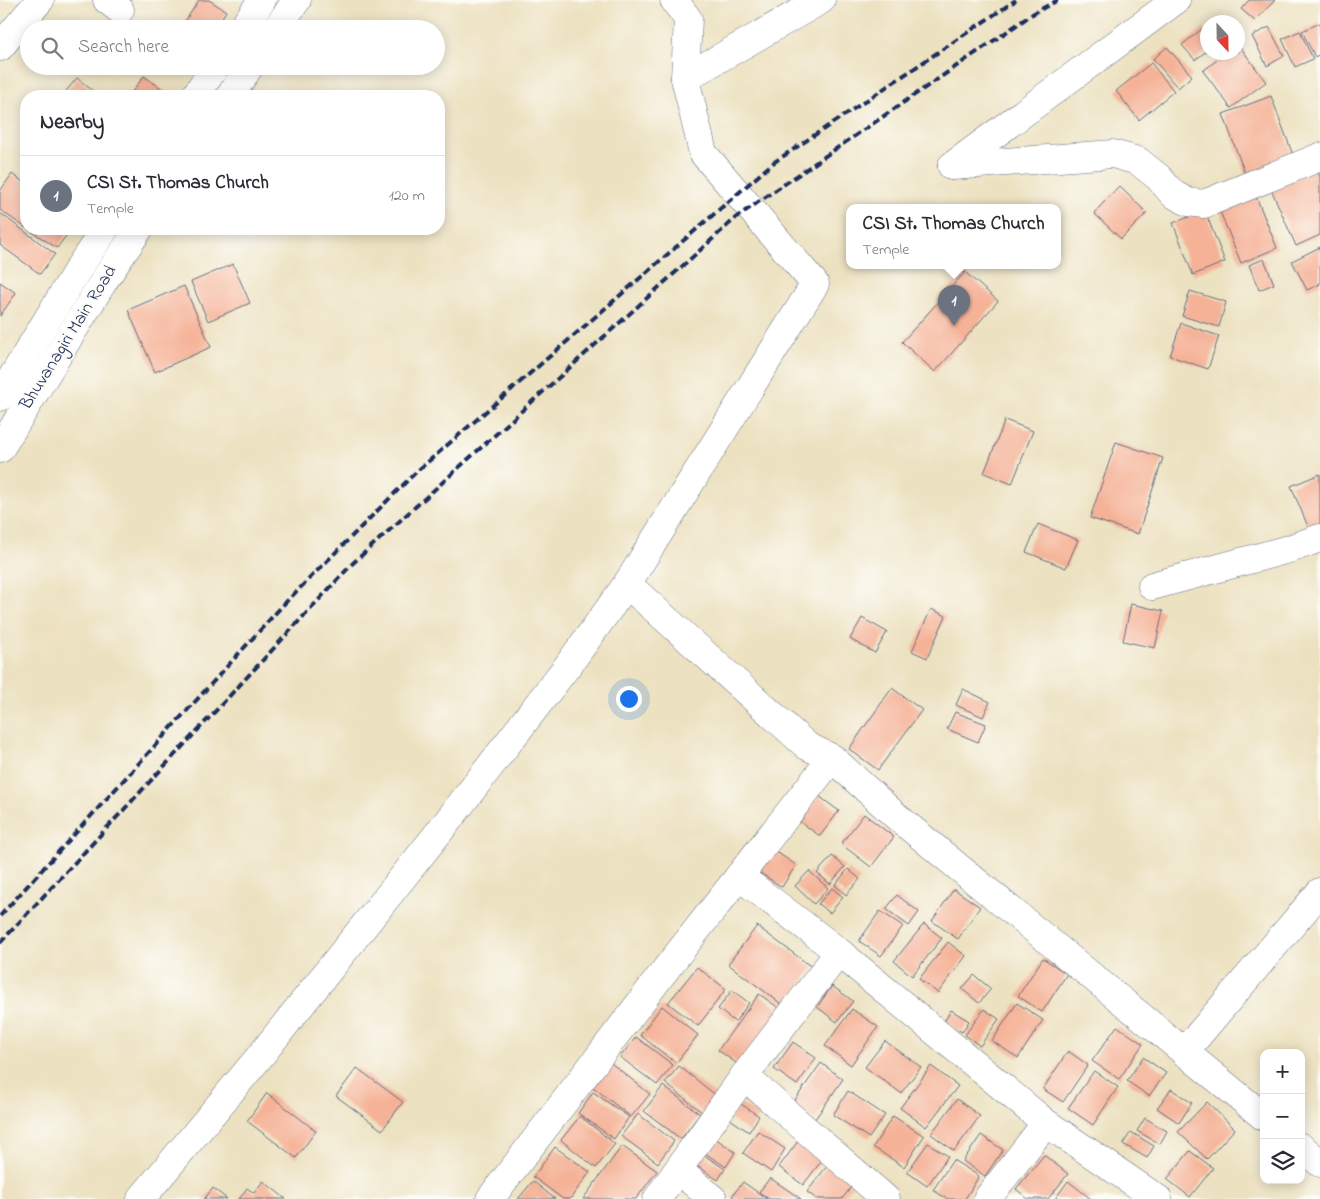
<!DOCTYPE html>
<html lang="en">
<head>
<meta charset="utf-8">
<style>
	body { margin:0; font-family:"Indie Flower",sans-serif; background:#f2f2f3; color:#2b2b33 }
	.controls { position:absolute; right:15px; bottom:15px; display:grid; overflow:hidden; border-radius:10px; box-shadow:0 2px 12px #0003 }
	.controls button { width:45px; height:45px; display:grid; place-items:center; padding:0; border:0; border-bottom:1px solid #e1e1e2; background:#fff; color:#2b2b33; font:25px sans-serif }
	.compass { position:absolute; left:1200px; top:15px; width:45px; height:45px; border-radius:50%; background:#fff; box-shadow:0 2px 12px #0003; rotate:158deg }
	.you { position:absolute; left:628px; top:698px; width:18px; height:18px; margin:-12px; border:4px solid #fff; border-radius:50%; background:#1a73e8; box-shadow:0 0 0 8px #1a73e833 }
	.badge { display:grid; place-items:center; width:32px; height:32px; border-radius:50%; background:#0b8043; color:#fff; font-size:16px; font-weight:700 }
	.pin { position:absolute; translate:-50% -41px; filter:drop-shadow(0 1px 2px #0008) }
	.pin::after { content:''; position:absolute; top:26px; width:18px; height:15px; background:inherit; clip-path:polygon(0 0,100% 0,50% 100%) }
	.popup { position:absolute; left:846px; top:204px; width:215px; height:65px; box-sizing:border-box; display:grid; place-content:center; border-radius:10px; background:#fff; filter:drop-shadow(0 1px 4px #0005); font-size:16px; white-space:nowrap; color:#7c7c81 }
	.popup b { font-size:19px; color:#2b2b33 }
	.popup::after { content:''; position:absolute; left:50%; top:100%; margin-left:-10px; border:10px solid transparent; border-top-color:#fff }
	.list { margin:0; padding:0; list-style:none }
	h2 { display:flex; justify-content:space-between; align-items:center; height:65px; margin:0; padding:0 20px; font-size:21px }
	h2 small { font-size:16px; font-weight:400; color:#7c7c81 }
	.list li { display:grid; grid-template-columns:32px 1fr auto; gap:15px; align-items:center; box-sizing:border-box; height:80px; padding:0 20px; border-top:1px solid #e1e1e2 }
	.list b { display:block; font-size:19px; white-space:nowrap }
	.list p { margin:0; font-size:16px; white-space:nowrap; color:#7c7c81 }
	.list em { font-size:16px; font-style:normal; color:#7c7c81 }
	.icon { flex:none; width:28px; height:28px; fill:none; stroke:currentColor; stroke-width:2; stroke-linecap:round; stroke-linejoin:round }
	.map { position:relative; flex:none; width:1320px; height:1199px; overflow:hidden }
	.search { position:absolute; background:#fff; box-shadow:0 2px 12px #0003; left:20px; top:20px; width:425px; height:55px; display:flex; align-items:center; gap:12px; box-sizing:border-box; padding:0 18px; border-radius:28px; color:#7c7c81; font-size:19px }
	.panel { position:absolute; background:#fff; box-shadow:0 2px 12px #0003; left:20px; top:90px; width:425px; height:145px; border-radius:20px }
	.map>svg:first-child { display:block }
</style>
</head>
<body>
<div class="map">
<svg width="1320" height="1199" viewBox="0 0 1320 1199">
	<rect width="100%" height="100%" fill="#fdfcf7"/>
	<filter id="ink" filterUnits="userSpaceOnUse"><feTurbulence type="fractalNoise" baseFrequency=".02" numOctaves="2"/><feDisplacementMap in="SourceGraphic" scale="10" xChannelSelector="R" yChannelSelector="G"/><feConvolveMatrix kernelMatrix="1 2 1 2 8 2 1 2 1" color-interpolation-filters="sRGB"/></filter>
	<filter id="wash" filterUnits="userSpaceOnUse"><feTurbulence type="fractalNoise" baseFrequency=".0096" numOctaves="4" result="noise"/><feDisplacementMap in="SourceGraphic" scale="20" xChannelSelector="R" yChannelSelector="G"/><feGaussianBlur stdDeviation="1.12" result="paint"/><feColorMatrix in="noise" values="0 0 0 0 0 0 0 0 0 0 0 0 0 0 0 0 0 1.4 0 .05"/><feComposite in="paint" operator="in"/></filter>
	<g filter="url(#wash)">
		<rect width="100%" height="100%" fill="#ece1c0"/>
		<g id="blocks">
			<g fill="#f5b297">
				<path d="M199,0H209L226,11L215,29H180Z"/>
				<path d="M1249,0H1275L1255,21L1241,9Z"/>
				<path d="M1320,23V54L1315,57L1302,31Z"/>
				<path d="M1269,27L1284,56L1267,66L1252,36Z"/>
				<path d="M1203,28L1208,33V50L1195,60L1182,45Z"/>
				<path d="M1300,31L1313,59L1295,67L1282,39Z"/>
				<path d="M1238,44L1266,82L1231,108L1203,71L1227,52H1238Z"/>
				<path d="M1167,47L1192,76L1178,88L1153,59Z"/>
				<path d="M1151,63L1174,91L1139,120L1116,91Z"/>
				<path d="M144,76L165,91L161,96H129Z"/>
				<path d="M77,78L99,96H62Z"/>
				<path d="M1271,96L1293,155L1245,174L1223,114Z"/>
				<path d="M1317,169L1320,177V235L1296,246L1271,189Z"/>
				<path d="M12,174L26,184V228L0,210V191Z"/>
				<path d="M1119,186L1147,213L1121,239L1094,213Z"/>
				<path d="M1255,194L1277,248L1241,263L1219,209Z"/>
				<path d="M1205,211L1225,262L1193,275L1173,223Z"/>
				<path d="M0,213L55,254L40,274L0,245Z"/>
				<path d="M28,229H71L57,248Z"/>
				<path d="M1320,247V284L1307,290L1292,261Z"/>
				<path d="M1264,259L1274,284L1259,290L1249,265Z"/>
				<path d="M233,264L250,303L208,321L191,282Z"/>
				<path d="M965,272L998,301L935,372L902,342Z"/>
				<path d="M0,282L16,293L0,316Z"/>
				<path d="M184,286L211,347L155,372L128,310Z"/>
				<path d="M1190,291L1226,302L1219,327L1182,316Z"/>
				<path d="M1181,323L1219,336L1208,369L1170,356Z"/>
				<path d="M1005,420L1033,431L1012,484L984,473Z"/>
				<path d="M1116,442L1163,458L1138,534L1090,518Z"/>
				<path d="M1320,474V525L1309,529L1291,486Z"/>
				<path d="M1038,524L1078,540L1066,568L1026,552Z"/>
				<path d="M1131,604L1163,611L1155,648L1123,641Z"/>
				<path d="M931,609L946,616L927,658L912,651Z"/>
				<path d="M862,618L887,632L875,653L850,639Z"/>
				<path d="M892,688L922,710L878,770L849,749Z"/>
				<path d="M963,689L990,702L983,717L956,705Z"/>
				<path d="M955,712L986,724L978,742L947,729Z"/>
				<path d="M819,796L839,811L820,836L800,822Z"/>
				<path d="M864,814L894,837L871,867L841,844Z"/>
				<path d="M775,851L796,865L782,887L760,873Z"/>
				<path d="M832,856L845,867L830,884L817,873Z"/>
				<path d="M848,869L860,879L846,895L835,885Z"/>
				<path d="M809,871L828,888L814,904L795,886Z"/>
				<path d="M832,888L843,897L830,913L818,904Z"/>
				<path d="M954,889L980,907L958,939L932,921Z"/>
				<path d="M897,895L919,912L909,926L886,909Z"/>
				<path d="M880,911L903,926L881,956L859,941Z"/>
				<path d="M924,924L942,938L912,976L894,961Z"/>
				<path d="M757,926L813,968L784,1006L728,964Z"/>
				<path d="M948,942L966,956L938,993L919,979Z"/>
				<path d="M1043,958L1067,974L1042,1012L1018,996Z"/>
				<path d="M697,967L726,989L698,1026L668,1003Z"/>
				<path d="M974,975L991,989L979,1003L962,989Z"/>
				<path d="M832,986L853,1001L837,1022L817,1007Z"/>
				<path d="M732,990L749,1003L735,1022L718,1009Z"/>
				<path d="M759,994L783,1011L743,1068L718,1050Z"/>
				<path d="M1017,1003L1043,1020L1018,1058L992,1041Z"/>
				<path d="M662,1006L698,1035L676,1063L640,1035Z"/>
				<path d="M852,1009L878,1027L851,1065L825,1046Z"/>
				<path d="M984,1009L999,1019L980,1046L965,1035Z"/>
				<path d="M951,1010L969,1021L962,1032L944,1022Z"/>
				<path d="M1117,1026L1143,1044L1119,1079L1092,1061Z"/>
				<path d="M636,1037L673,1065L657,1085L620,1057Z"/>
				<path d="M885,1041L921,1067L901,1093L865,1067Z"/>
				<path d="M793,1042L816,1058L797,1085L774,1069Z"/>
				<path d="M1068,1051L1088,1065L1063,1102L1043,1089Z"/>
				<path d="M1143,1057L1166,1073L1149,1096L1127,1081Z"/>
				<path d="M611,1063L650,1094L631,1117L593,1087Z"/>
				<path d="M821,1063L843,1079L815,1119L792,1104Z"/>
				<path d="M679,1066L717,1096L703,1113L665,1083Z"/>
				<path d="M931,1066L958,1086L926,1127L900,1108Z"/>
				<path d="M357,1068L403,1102L382,1130L336,1096Z"/>
				<path d="M1094,1071L1118,1087L1093,1125L1068,1108Z"/>
				<path d="M663,1086L700,1114L681,1139L644,1111Z"/>
				<path d="M1171,1089L1192,1103L1179,1123L1157,1108Z"/>
				<path d="M848,1091L885,1115L869,1138L833,1115Z"/>
				<path d="M593,1092L629,1117L614,1139L578,1113Z"/>
				<path d="M267,1093L316,1131L296,1158L247,1121Z"/>
				<path d="M957,1099L980,1116L954,1151L931,1134Z"/>
				<path d="M1207,1102L1235,1129L1207,1159L1178,1132Z"/>
				<path d="M741,1104L759,1116L749,1132L730,1119Z"/>
				<path d="M638,1114L674,1141L658,1163L621,1136Z"/>
				<path d="M580,1116L615,1144L596,1168L561,1140Z"/>
				<path d="M893,1116L924,1136L904,1167L873,1147Z"/>
				<path d="M1145,1118L1167,1131L1160,1144L1137,1131Z"/>
				<path d="M758,1131L785,1149L771,1172L743,1153Z"/>
				<path d="M1131,1132L1154,1146L1147,1158L1123,1144Z"/>
				<path d="M981,1135L1003,1150L985,1176L963,1161Z"/>
				<path d="M801,1137L826,1155L803,1185L779,1167Z"/>
				<path d="M715,1138L735,1152L726,1167L705,1153Z"/>
				<path d="M928,1143L948,1156L927,1186L907,1172Z"/>
				<path d="M622,1146L657,1171L636,1199H583Z"/>
				<path d="M555,1147L590,1172L570,1199H563L533,1177Z"/>
				<path d="M1190,1151L1213,1168L1190,1197L1167,1179Z"/>
				<path d="M704,1155L725,1169L718,1180L697,1166Z"/>
				<path d="M1044,1155L1068,1174L1048,1199H1028L1016,1189Z"/>
				<path d="M833,1158L859,1177L842,1199H817L807,1192Z"/>
				<path d="M953,1160L979,1176L965,1199H947L933,1190Z"/>
				<path d="M770,1178L801,1199H769L759,1192Z"/>
				<path d="M263,1181L286,1199H239L247,1188L254,1193Z"/>
				<path d="M533,1181L555,1199H518Z"/>
				<path d="M1068,1181L1091,1199H1055Z"/>
				<path d="M743,1182L767,1199H736L732,1196Z"/>
				<path d="M213,1188L227,1199H204Z"/>
			</g>
		</g>
	</g>
	<g filter="url(#ink)">
		<use href="#blocks" fill-opacity="0" stroke="#646d80" stroke-width="1"/>
		<g fill="none" stroke-linecap="round" stroke-linejoin="round">
			<g stroke="#646d80" stroke-width="29">
				<g id="minor">
					<path d="M107,0L120,10"/>
					<path d="M0,47L40,0"/>
					<path d="M685,78L821,0"/>
					<path d="M952,166L1113,154L1138,161L1158,177L1173,194L1188,202L1204,204L1320,157"/>
					<path d="M952,166L1176,0"/>
					<path d="M627,584L807,746L832,758L897,817L1264,1117"/>
					<path d="M1152,586L1289,549L1320,538"/>
					<path d="M739,876L839,952L1046,1123L1158,1199"/>
					<path d="M1184,1052L1320,892"/>
					<path d="M744,1076L886,1199"/>
					<path d="M1301,1147L1320,1163"/>
					<path d="M678,1170L713,1199"/>
					<path d="M141,1199L261,1055L447,822L569,664L627,584L815,284L703,153L685,78L688,19L674,0"/>
					<path d="M490,1199L666,969L832,758"/>
					<path d="M657,1199L744,1076L839,952"/>
					<path d="M987,1199L1046,1123"/>
				</g>
			</g>
			<g stroke="#646d80" stroke-width="29">
				<g id="primary">
					<path d="M242,29L262,0"/>
					<path d="M276,29L297,0"/>
					<path d="M195,96L216,66"/>
					<path d="M230,96L250,66"/>
					<path d="M0,397L80,266L105,229"/>
					<path d="M0,449L105,279L139,229"/>
				</g>
			</g>
			<use href="#minor" stroke="#fff" stroke-width="28"/>
			<use href="#primary" stroke="#fff" stroke-width="28"/>
			<g stroke="#1b2f5e" stroke-width="4" stroke-dasharray="8 4" stroke-linecap="butt">
				<path d="M0,916L283,605L415,473L773,163L1016,0"/>
				<path d="M0,943L353,563L738,216L1034,13L1058,0"/>
			</g>
		</g>
	</g>
	<g text-anchor="middle" dominant-baseline="central" stroke-width="4" stroke-linejoin="round" paint-order="stroke">
		<g font-size="18" fill="#1b2f5e" stroke="#fdfcf7">
			<text transform="translate(69 338) rotate(-58)">Bhuvanagiri Main Road</text>
		</g>
	</g>
</svg>
<div class="controls">
<button>+</button>
<button>−</button>
<button><svg class="icon" aria-label="layers" viewBox="0 0 24 24"><path d="M12 4l9 5-9 5-9-5zM3 14l9 5 9-5"/></svg></button>
</div>
<svg class="compass" viewBox="-18 -18 36 36"><path d="M0-13l5 13h-10z" fill="#e53935"/><path d="M0 13l5-13h-10z" fill="#7c7c81"/></svg>
<div class="you"></div>
<div class="pin badge" style="left:954px;top:326px;background:#6b7280">1</div>
<div class="popup"><b>CSI St. Thomas Church</b>Temple</div>
<div class="search"><svg class="icon" aria-label="search" viewBox="0 0 24 24"><circle cx="10" cy="10" r="6"/><path d="M15 15l6 6"/></svg>Search here</div>
<section class="panel">
<h2>Nearby<small></small></h2>
<ul class="list">
<li><span class="badge" style="background:#6b7280">1</span><div><b>CSI St. Thomas Church</b><p>Temple</p></div><em>120 m</em></li>
</ul>
</section>
</div>
</body>
</html>
